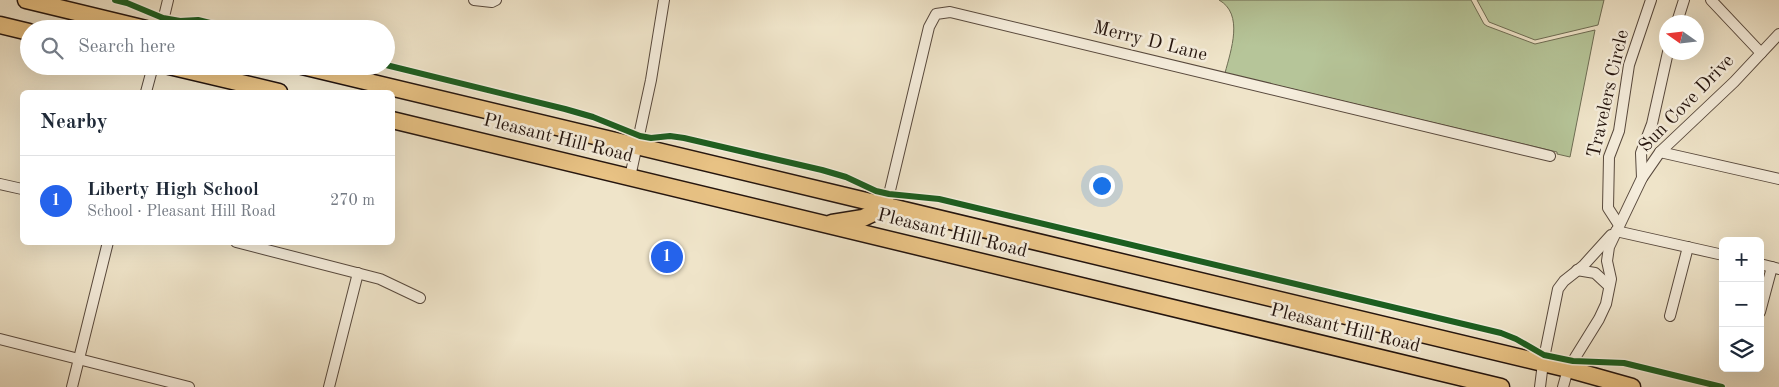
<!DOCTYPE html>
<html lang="en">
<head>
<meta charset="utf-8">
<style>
	body { margin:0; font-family:"Old Standard TT",serif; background:#f2f2f3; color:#1f2937 }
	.controls { position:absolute; right:15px; bottom:15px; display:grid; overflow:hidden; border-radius:8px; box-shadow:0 5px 20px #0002 }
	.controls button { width:45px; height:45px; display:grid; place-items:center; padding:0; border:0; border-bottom:1px solid #e0e1e3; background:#fff; color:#1f2937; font:25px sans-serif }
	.compass { position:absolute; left:1659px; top:15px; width:45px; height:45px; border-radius:50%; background:#fff; box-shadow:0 5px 20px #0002; rotate:284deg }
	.you { position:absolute; left:1101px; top:185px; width:18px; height:18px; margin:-12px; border:4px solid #fff; border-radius:50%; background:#1a73e8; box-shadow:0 0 0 8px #1a73e833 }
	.badge { display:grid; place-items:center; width:32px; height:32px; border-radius:50%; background:#2563eb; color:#fff; font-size:16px; font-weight:700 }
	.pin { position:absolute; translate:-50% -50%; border:2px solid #fff; box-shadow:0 1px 5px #0006 }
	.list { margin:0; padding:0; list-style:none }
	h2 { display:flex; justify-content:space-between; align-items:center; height:65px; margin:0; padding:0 20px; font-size:21px }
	h2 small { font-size:16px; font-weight:400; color:#747a83 }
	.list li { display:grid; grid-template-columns:32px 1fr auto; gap:15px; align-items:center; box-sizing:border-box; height:90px; padding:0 20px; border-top:1px solid #e0e1e3 }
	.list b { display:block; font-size:19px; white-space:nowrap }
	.list p { margin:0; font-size:16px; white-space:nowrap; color:#747a83 }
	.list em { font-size:16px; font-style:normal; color:#747a83 }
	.icon { flex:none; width:28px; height:28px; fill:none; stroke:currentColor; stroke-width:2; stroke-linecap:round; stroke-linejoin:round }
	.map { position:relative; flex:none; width:1779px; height:387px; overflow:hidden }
	.search { position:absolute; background:#fff; box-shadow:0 5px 20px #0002; left:20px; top:20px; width:375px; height:55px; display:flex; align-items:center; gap:12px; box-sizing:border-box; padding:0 18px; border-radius:28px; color:#747a83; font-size:19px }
	.panel { position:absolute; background:#fff; box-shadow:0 5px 20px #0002; left:20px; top:90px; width:375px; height:155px; border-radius:8px }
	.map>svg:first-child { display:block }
</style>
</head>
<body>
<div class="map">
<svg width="1779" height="387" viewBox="0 0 1779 387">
	<rect width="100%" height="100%" fill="#efe4c9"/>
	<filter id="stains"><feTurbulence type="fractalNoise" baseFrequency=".004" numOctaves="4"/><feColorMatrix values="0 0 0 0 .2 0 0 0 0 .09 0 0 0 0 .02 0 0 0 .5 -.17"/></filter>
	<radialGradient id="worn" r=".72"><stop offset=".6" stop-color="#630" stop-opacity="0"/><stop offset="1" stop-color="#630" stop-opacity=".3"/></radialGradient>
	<g fill="#b6c599" stroke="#6e6d54">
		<path d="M1219,0H1471L1484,24L1487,26L1535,44L1595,30L1570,157L1557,154V152L1225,73C1231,50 1244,14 1219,0Z"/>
		<path d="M1477,0H1604L1598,25L1535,40L1489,22Z"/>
	</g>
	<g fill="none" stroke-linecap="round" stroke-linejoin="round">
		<g stroke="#58493d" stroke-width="12">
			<g id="minor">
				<path d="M474,0L492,2L496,0"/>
				<path d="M1711,0L1761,53"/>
				<path d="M1677,22L1684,0"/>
				<path d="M161,29L168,0"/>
				<path d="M146,92L153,66"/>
				<path d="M1660,152L1779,179"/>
				<path d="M630,177L651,80L664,0"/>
				<path d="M1642,178L1641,153L1652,124L1668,52"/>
				<path d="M0,184L22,189"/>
				<path d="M886,207L929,27L936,14L950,12L1550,156"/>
				<path d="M1619,225L1608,208L1609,157L1619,131L1629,65L1651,0"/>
				<path d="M1616,231L1723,255"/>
				<path d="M236,242L380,279L420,298"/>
				<path d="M1760,264L1779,269"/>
				<path d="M1577,270L1595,273L1609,286"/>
				<path d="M1760,312L1772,267"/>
				<path d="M1670,316L1688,247"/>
				<path d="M0,339L189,387"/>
				<path d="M72,387L108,242"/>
				<path d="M329,387L358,273"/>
				<path d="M1540,387L1543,363L1558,289L1564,281L1583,266L1611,235"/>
				<path d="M1563,387L1568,369L1599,319L1606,304L1611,279L1607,261L1609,247L1642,178L1660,152L1734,82L1779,34"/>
			</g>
		</g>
		<g stroke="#25150e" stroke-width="19">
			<g id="primary">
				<path d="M26,0L146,29"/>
				<path d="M0,25L29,32"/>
				<path d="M169,66L279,92"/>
				<path d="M302,66L1568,369L1632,387"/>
				<path d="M392,120L1501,387"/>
				<path d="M832,223L863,218L886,207"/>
			</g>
		</g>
		<use href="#minor" stroke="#f5eddc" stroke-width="10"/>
		<use href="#primary" stroke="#e8c284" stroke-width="16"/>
		<g stroke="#f5eddc" stroke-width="9">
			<g id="cycleway">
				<path d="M115,0L127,3L163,18L180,21L198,20L234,29"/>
				<path d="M386,65L565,109L593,117L640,136L651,138L670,136L684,138L822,170L846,177L876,191L889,194L939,199L1501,333L1516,339L1544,355L1573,361L1624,363L1722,387"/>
			</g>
		</g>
		<use href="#cycleway" stroke="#1b5e20" stroke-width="6"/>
	</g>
	<g text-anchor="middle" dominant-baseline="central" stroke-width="5" stroke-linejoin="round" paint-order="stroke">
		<g font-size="19" fill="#25150e" stroke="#f5eddc">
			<text transform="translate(1150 42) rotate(14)">Merry D Lane</text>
			<text transform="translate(1609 94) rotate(-77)">Travelers Circle</text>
			<text transform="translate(1687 104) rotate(-46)">Sun Cove Drive</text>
			<text transform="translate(558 139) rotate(14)">Pleasant Hill Road</text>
			<text transform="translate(952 234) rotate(14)">Pleasant Hill Road</text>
			<text transform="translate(1345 329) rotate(14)">Pleasant Hill Road</text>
		</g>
	</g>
	<rect width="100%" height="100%" filter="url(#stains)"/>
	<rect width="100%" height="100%" fill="url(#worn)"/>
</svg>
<div class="controls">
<button>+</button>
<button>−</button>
<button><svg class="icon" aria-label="layers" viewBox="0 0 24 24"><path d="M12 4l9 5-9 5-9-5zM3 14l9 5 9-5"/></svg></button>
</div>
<svg class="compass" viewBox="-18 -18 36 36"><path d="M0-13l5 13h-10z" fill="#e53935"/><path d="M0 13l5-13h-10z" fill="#747a83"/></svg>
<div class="you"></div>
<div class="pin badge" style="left:667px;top:257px">1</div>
<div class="search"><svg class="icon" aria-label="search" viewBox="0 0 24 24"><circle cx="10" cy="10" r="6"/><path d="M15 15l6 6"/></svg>Search here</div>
<section class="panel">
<h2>Nearby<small></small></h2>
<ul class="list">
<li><span class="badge">1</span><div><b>Liberty High School</b><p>School · Pleasant Hill Road</p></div><em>270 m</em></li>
</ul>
</section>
</div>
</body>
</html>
